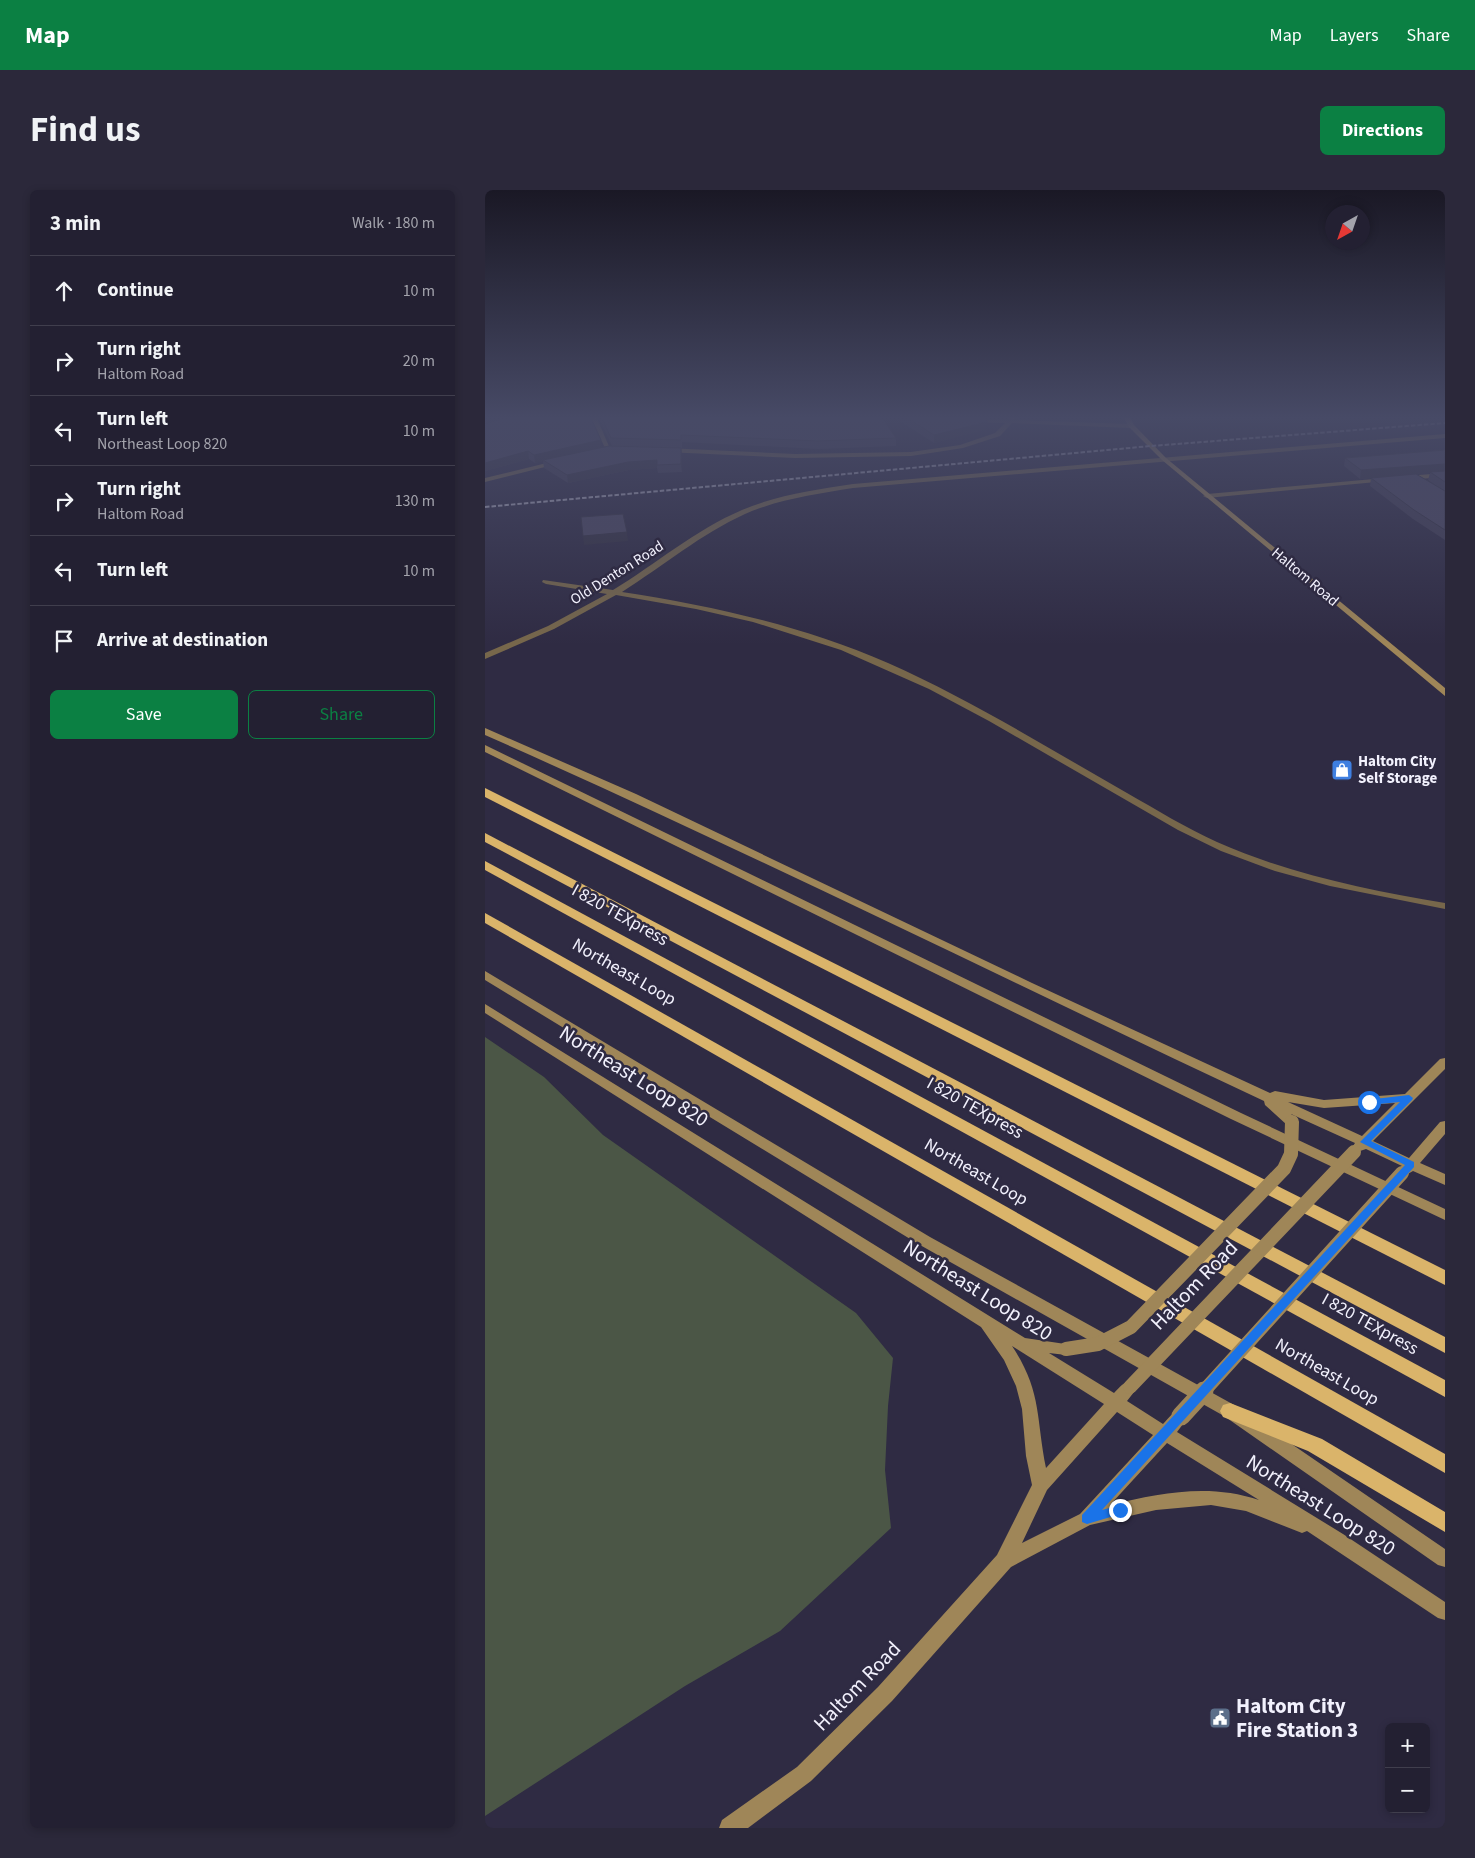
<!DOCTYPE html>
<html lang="en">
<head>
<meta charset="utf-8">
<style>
	body { margin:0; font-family:"Source Sans 3",sans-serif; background:#2b283a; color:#f1f3f6 }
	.controls { position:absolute; right:15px; bottom:15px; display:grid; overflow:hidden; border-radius:8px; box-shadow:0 2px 8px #0003 }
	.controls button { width:45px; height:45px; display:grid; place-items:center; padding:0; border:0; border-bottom:1px solid #403e4d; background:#232032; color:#f1f3f6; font:25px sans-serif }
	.compass { position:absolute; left:840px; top:15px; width:45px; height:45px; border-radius:50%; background:#232032; box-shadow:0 2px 8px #0003; rotate:220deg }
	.stop { position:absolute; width:15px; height:15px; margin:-11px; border:4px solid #1a73e8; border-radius:50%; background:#fff }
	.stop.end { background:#1a73e8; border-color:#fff; box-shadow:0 1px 5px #0008 }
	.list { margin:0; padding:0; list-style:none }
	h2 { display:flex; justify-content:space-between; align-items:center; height:65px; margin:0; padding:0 20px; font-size:21px }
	h2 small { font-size:16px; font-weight:400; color:#a3a3ac }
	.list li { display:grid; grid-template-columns:32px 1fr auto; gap:15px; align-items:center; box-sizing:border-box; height:70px; padding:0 20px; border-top:1px solid #403e4d }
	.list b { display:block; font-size:19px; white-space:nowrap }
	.list p { margin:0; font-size:16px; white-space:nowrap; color:#a3a3ac }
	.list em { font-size:16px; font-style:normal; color:#a3a3ac }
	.actions { display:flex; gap:10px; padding:15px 20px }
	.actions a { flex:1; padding:11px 0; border:1px solid #0b8043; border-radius:8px; text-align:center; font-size:18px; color:#0b8043 }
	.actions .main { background:#0b8043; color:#fff }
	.icon { flex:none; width:28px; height:28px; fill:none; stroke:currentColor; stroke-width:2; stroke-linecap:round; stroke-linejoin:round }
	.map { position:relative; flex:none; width:960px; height:1638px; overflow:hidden; border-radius:8px }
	header { display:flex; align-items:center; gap:30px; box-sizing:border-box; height:70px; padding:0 25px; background:#0b8043; color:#fff }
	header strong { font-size:24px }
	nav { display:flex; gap:28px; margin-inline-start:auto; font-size:18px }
	.intro { display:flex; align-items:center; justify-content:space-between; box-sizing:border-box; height:120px; padding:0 30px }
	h1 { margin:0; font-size:35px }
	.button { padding:12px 22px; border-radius:8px; background:#0b8043; color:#fff; font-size:18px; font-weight:700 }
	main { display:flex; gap:30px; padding:0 30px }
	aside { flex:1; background:#232032; border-radius:8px; box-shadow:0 2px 8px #0003 }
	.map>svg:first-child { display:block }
</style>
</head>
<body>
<header>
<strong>Map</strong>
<nav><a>Map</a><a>Layers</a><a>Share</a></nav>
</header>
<div class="intro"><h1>Find us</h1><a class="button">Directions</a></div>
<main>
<aside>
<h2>3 min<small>Walk · 180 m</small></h2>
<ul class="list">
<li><svg class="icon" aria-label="ahead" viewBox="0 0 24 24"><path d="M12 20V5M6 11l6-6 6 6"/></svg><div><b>Continue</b></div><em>10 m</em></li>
<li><svg class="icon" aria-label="right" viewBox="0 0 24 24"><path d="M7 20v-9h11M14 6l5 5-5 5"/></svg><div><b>Turn right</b><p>Haltom Road</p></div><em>20 m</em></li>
<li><svg class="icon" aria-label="left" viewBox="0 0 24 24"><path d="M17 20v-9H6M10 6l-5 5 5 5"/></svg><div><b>Turn left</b><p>Northeast Loop 820</p></div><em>10 m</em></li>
<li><svg class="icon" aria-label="right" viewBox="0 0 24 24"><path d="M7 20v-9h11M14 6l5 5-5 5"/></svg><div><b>Turn right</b><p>Haltom Road</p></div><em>130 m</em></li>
<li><svg class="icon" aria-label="left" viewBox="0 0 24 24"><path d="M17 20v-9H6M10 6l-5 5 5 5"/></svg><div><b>Turn left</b></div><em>10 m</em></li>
<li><svg class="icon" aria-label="arrive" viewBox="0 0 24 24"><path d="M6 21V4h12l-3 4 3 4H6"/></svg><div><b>Arrive at destination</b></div></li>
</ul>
<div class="actions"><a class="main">Save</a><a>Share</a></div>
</aside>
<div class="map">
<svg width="960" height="1638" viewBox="0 0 960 1638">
	<rect width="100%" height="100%" fill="#2f2b43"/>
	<path fill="#4b5646" d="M0,847L59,887L118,945L371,1123L408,1168L403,1216L400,1280L406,1338L295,1441L200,1496L0,1626Z"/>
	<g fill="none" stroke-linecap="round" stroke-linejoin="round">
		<g fill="#77674b" fill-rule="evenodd">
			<path d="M105,226H111L126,261L121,260Z"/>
			<path d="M392,226H429L434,228L431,230Z"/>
			<path d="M527,226H533L530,230L646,234L649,236L646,238L527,233L515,246L478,258L426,266L310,268L180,262L177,260L180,258L310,264L426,262L475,255L510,243L520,233L486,232L484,229L523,230Z"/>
			<path d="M960,244V248L368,298C332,304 294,309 260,324C216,344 178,376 137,402C228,416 318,436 403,473C486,510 563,558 642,603C672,620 701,638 732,652C804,684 883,700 960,713V719L845,696L790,681L736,661L693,640L504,531L444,499L356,460L268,432L211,419L131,405L69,439L0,469V463L63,436L122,404L61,394L57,392L58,390L128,400C171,374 210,340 257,320C292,305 330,300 368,294Z"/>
			<path d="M74,270L77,272L76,273L0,292V288Z"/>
			<path d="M960,283V287L920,290L917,288L920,286Z"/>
			<path d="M900,288L902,289V291L722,308L718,306L722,304Z"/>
		</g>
		<g fill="#9f8658" fill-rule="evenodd">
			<path d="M638,226H644L649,235L681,268L960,498V506L677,270L644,237Z"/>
			<path d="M0,538L151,604L547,793L785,903L790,901L839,910L920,904L955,869L960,868V879L888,951L924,968L955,932L960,931V944L935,973L960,984V995L928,981L921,985L916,983L914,980L917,976L881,959L875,961L870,959L868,956L870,953L806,924L814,932L807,936L802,935L780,915L779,911C519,789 262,661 0,545ZM803,912L839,918L910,913L877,946Z"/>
			<path d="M0,555L756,923L960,1019V1030L746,929L0,562Z"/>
			<path d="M0,781L445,1047L751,1216L960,1359V1377L953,1375L739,1226L435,1055L0,790Z"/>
			<path d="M0,814L540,1148L587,1155L589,1159L587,1163L581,1165L564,1163L629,1203C636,1196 640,1189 651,1192L653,1197L642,1211L678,1234C686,1226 690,1217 702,1221L704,1226L692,1242L858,1344L960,1412V1430L953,1428L822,1341L817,1343L761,1321L726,1315L671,1320L605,1335L526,1377L407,1511L326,1591L263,1638H234L237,1630L312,1577L393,1497L512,1365L547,1295L541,1266L537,1219L531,1196L519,1170L496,1137L0,823ZM527,1156L619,1214L561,1278C551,1228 557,1201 527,1156ZM632,1222L668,1245L595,1324L537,1353L562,1300ZM682,1253L774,1310C724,1293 675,1303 625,1315Z"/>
		</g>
		<g fill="#dab46a" fill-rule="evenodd">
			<path d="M0,598L960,1080V1095L0,607Z"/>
			<path d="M0,643L960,1147V1163L0,652Z"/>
			<path d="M0,671L960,1190V1207L0,680Z"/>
			<path d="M0,723L960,1264V1283L0,733Z"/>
			<path d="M745,1213L837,1249L960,1322V1342L823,1261L738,1227L735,1221L738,1215Z"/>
		</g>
		<path stroke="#afadbd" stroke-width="2" stroke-dasharray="4.5 2" stroke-linecap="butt" d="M0,317L666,256L960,233"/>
		<g stroke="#9f8658" stroke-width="14">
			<path d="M581,1159L613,1154L646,1137L799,979L806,964L807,932"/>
			<path d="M645,1197L869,962"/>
			<path d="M718,1202L917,983"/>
		</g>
		<path stroke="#9f8658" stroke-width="19" d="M696,1226L719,1201"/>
	</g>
	<g fill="#403c53" fill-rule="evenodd">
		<path d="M0,226L117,257L127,256L113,226H396L411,248V256L334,259L197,252V258H196L197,282L173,283L172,278L144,280L83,293L59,278L58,271L50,273L44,269L0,281Z"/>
		<path d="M415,226H503L502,227L501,239L449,253L415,231Z"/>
		<path d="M960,260V350L928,329L885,296L886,288L875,289L859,276L860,268ZM945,283L943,290L956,299L931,284Z"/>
	</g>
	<g fill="#343143">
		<path d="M2,226H34L0,234V227Z"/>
		<path d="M502,227L501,239L449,253V245Z"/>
		<path d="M116,250L117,258L50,273L49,265Z"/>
		<path d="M196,258L197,266V282L196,274Z"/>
		<path d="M43,261L44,269L0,281V273Z"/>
		<path d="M172,270V278L144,280L83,293L82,285L143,272Z"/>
		<path d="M960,274V282L875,289L876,280Z"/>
		<path d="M142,342L143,351L99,355L98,346Z"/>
	</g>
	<g fill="#4a4660" stroke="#343143">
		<path d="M27,226H105L116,250L49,265L43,261L0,273V234Z"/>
		<path d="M116,226H396L411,248L333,251L196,245V250L126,248Z"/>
		<path d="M419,226H489L502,227V232L449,245Z"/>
		<path d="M124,256L196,258V274L172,275V270L143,272L82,285L58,270Z"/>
		<path d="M960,260V274L876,280L860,268Z"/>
		<path d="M960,281V292L945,282Z"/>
		<path d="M931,284L960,301V340L929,320L886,288Z"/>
		<path d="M138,324L142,342L98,346L96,327Z"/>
	</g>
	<linearGradient id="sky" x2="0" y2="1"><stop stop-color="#1a1825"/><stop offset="0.5" stop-color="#474a66"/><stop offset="1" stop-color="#474a66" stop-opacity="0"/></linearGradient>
	<rect width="960" height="455" fill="url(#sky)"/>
	<path fill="#1a73e8" d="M924,905L928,908L927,910L886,951L929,972V977L617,1320L635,1315L641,1320L639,1323L602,1334L597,1332V1325L920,975L875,952L915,912L884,915L881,914V910Z"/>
	<defs>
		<g id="shop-square" transform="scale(1.125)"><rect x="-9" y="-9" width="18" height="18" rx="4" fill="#3f7fe0" stroke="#2f2b43"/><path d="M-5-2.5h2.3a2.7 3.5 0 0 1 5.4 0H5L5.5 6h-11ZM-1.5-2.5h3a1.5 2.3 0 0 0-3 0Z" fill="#fff"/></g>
		<g id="civic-square" transform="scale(1.125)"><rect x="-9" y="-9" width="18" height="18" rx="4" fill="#5c6f8a" stroke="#2f2b43"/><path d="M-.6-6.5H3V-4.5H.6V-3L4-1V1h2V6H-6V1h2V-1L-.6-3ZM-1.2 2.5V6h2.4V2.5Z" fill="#fff"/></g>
	</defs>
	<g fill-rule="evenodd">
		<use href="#shop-square" x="857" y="580"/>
		<use href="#civic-square" x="735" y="1528"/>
	</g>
	<g text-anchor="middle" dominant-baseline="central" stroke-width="5" stroke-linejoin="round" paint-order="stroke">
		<g font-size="15" fill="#f2f1fd" stroke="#2f2b43">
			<text transform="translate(132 383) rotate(-32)">Old Denton Road</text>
			<text transform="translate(820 387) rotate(40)">Haltom Road</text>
		</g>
		<g font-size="15" font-weight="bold" fill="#f2f1fd" stroke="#2f2b43" text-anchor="start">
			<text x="873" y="571">Haltom City<tspan x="873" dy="17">Self Storage</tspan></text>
		</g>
		<g font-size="18" fill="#f2f1fd" stroke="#2f2b43">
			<text transform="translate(135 725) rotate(29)">I 820 TEXpress</text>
			<text transform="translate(139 782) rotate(30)">Northeast Loop</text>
			<text transform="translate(490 918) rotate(29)">I 820 TEXpress</text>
			<text transform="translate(491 982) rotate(30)">Northeast Loop</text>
			<text transform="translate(885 1134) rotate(29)">I 820 TEXpress</text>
			<text transform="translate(842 1182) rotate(30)">Northeast Loop</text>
		</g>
		<g font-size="21" fill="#f2f1fd" stroke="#2f2b43">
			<text transform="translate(149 886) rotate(32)">Northeast Loop 820</text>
			<text transform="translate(709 1095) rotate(-46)">Haltom Road</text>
			<text transform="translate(493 1100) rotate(32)">Northeast Loop 820</text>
			<text transform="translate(836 1315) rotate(32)">Northeast Loop 820</text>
			<text transform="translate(372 1496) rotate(-46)">Haltom Road</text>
		</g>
		<g font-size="21" font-weight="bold" fill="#f2f1fd" stroke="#2f2b43" text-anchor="start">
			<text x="751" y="1516">Haltom City<tspan x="751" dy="24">Fire Station 3</tspan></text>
		</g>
	</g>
</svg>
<div class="controls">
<button>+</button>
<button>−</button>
</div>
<svg class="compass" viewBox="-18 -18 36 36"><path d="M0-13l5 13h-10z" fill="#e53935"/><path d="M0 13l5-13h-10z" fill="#a3a3ac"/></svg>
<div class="stop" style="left:884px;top:912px"></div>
<div class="stop end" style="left:635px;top:1320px"></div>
</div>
</main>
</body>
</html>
